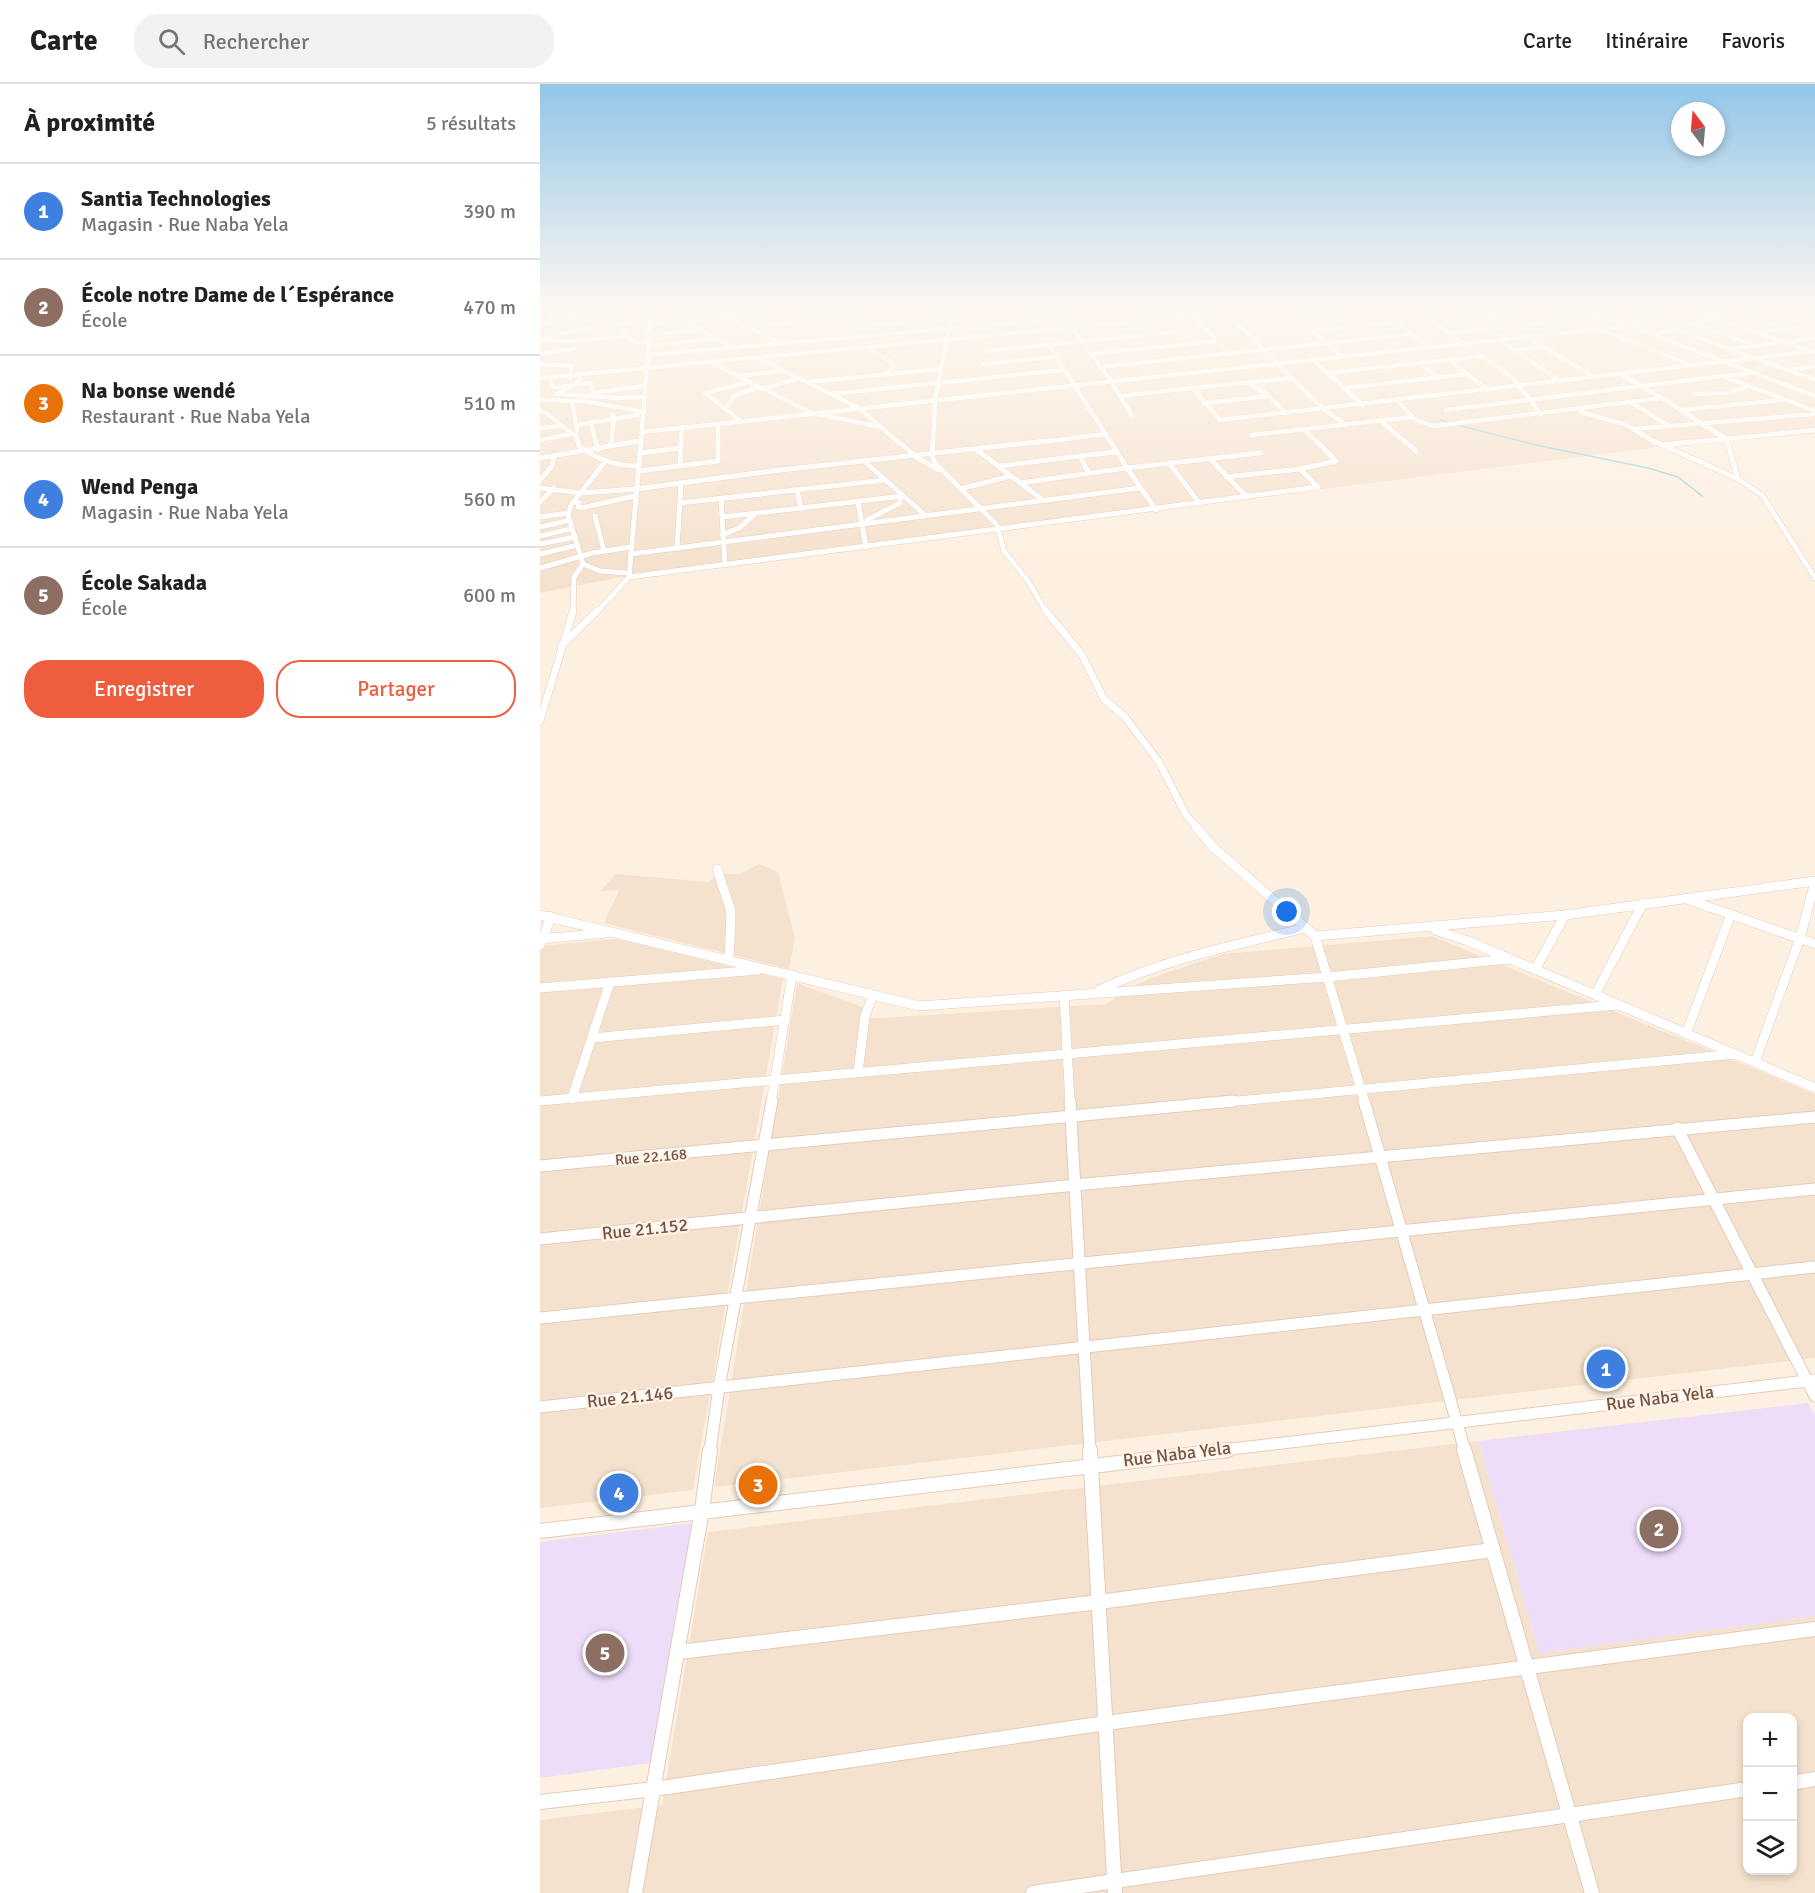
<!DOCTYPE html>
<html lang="fr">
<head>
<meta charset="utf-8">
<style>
	body { margin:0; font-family:Signika,sans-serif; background:#f2f2f2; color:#202124 }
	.controls { position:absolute; right:18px; bottom:18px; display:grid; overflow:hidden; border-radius:12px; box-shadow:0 3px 9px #0003 }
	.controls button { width:54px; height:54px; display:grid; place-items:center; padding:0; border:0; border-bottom:2px solid #e0e0e0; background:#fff; color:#202124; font:30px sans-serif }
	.compass { position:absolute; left:1131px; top:18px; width:54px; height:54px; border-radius:50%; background:#fff; box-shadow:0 3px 9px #0003; rotate:344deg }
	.you { position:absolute; left:747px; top:828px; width:21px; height:21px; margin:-15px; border:4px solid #fff; border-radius:50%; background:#1a73e8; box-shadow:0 0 0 9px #1a73e833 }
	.badge { display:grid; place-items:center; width:39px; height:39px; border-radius:50%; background:#ee5d3e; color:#fff; font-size:20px; font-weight:700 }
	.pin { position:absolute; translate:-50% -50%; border:3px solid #fff; box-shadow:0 2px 6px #0006 }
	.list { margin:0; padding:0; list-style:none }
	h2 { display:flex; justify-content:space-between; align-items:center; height:78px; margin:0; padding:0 24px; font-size:26px }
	h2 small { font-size:20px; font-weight:400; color:#757577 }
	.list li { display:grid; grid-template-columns:39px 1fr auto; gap:18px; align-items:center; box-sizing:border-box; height:96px; padding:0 24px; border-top:2px solid #e0e0e0 }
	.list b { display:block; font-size:22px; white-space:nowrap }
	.list p { margin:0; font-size:20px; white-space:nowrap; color:#757577 }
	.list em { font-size:20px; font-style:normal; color:#757577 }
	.actions { display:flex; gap:12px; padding:18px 24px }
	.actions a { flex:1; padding:14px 0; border:2px solid #ee5d3e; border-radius:24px; text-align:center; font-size:21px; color:#ee5d3e }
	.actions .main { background:#ee5d3e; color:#fff }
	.icon { flex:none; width:33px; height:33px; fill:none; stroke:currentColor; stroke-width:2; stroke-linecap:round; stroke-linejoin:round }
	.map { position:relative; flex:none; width:1275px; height:1809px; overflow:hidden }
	header { display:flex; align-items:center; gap:36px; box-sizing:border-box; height:84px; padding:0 30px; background:#fff; border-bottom:2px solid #e0e0e0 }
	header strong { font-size:28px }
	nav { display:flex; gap:33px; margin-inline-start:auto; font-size:21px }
	.search { width:420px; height:54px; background:#f2f2f2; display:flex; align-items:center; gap:15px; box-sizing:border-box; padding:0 21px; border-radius:24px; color:#757577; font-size:22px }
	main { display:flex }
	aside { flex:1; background:#fff }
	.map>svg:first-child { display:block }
</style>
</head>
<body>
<header>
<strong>Carte</strong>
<div class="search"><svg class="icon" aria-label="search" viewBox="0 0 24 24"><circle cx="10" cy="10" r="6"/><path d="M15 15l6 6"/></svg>Rechercher</div>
<nav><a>Carte</a><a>Itinéraire</a><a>Favoris</a></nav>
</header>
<main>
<aside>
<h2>À proximité<small>5 résultats</small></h2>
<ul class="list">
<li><span class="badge" style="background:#3f7fe0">1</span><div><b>Santia Technologies</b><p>Magasin · Rue Naba Yela</p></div><em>390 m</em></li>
<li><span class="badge" style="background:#8d6e63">2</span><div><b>École notre Dame de l´Espérance</b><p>École</p></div><em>470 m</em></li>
<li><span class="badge" style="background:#e8710a">3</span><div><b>Na bonse wendé</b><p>Restaurant · Rue Naba Yela</p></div><em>510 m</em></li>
<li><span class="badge" style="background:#3f7fe0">4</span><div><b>Wend Penga</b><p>Magasin · Rue Naba Yela</p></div><em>560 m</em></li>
<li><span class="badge" style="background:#8d6e63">5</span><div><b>École Sakada</b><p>École</p></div><em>600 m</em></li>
</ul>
<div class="actions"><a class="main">Enregistrer</a><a>Partager</a></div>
</aside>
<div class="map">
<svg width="1275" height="1809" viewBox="0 0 1275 1809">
	<rect width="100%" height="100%" fill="#fdf0e0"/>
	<g fill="#f5e2ce" fill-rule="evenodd">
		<path d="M0,224H1275V350L1125,362L87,492L0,509Z"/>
		<path d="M219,780L238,788L255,854L249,885L64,839L79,806L60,807L76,790L169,798L177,790H200Z"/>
		<path d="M892,852L1275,1010V1274L174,1403L257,899L322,923L323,935L566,920L600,899L625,889L683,870Z"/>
		<path d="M76,855L243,895L153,1406L0,1424V862Z"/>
		<path d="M938,1357L999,1569L1275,1532V1809H0V1736L122,1721L168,1448ZM1208,1634H1252V1786H1208Z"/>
	</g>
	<g fill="#edddf9">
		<path d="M1268,1319L1275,1332V1532L999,1569L938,1357Z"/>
		<path d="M153,1439L110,1679L0,1694V1458Z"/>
	</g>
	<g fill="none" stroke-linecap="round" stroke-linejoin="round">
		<g stroke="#99d3da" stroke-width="1.5">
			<path d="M901,336L911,339"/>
			<path d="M917,341L996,361L1108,384L1138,393L1162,412"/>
		</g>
		<g stroke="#e2ccbb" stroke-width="5">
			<g id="minor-far5">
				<path d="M61,224L80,229"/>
				<path d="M119,224L197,265"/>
				<path d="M480,224L492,233L496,240"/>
				<path d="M517,224L571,297L592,332"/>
				<path d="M632,224L654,233L689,269"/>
				<path d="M674,224L687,229L783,325L805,340"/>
				<path d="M747,224L764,239"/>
				<path d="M874,224L973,294L1001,330"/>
				<path d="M912,224L929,235"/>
				<path d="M943,224L956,233"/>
				<path d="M1042,224L1275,312"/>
				<path d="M1077,224L1109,236"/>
				<path d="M1228,224L1275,233"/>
				<path d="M8,225L11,234"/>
				<path d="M1149,225L1270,267"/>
				<path d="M174,226L193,224"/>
				<path d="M1195,227L1245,244"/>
				<path d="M411,230L474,224"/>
				<path d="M556,230L620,224"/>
				<path d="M17,233L19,224"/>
				<path d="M31,233L38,224"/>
				<path d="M188,234L294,224"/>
				<path d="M190,234L241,260"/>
				<path d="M493,235L522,232"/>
				<path d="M760,235L874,225"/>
				<path d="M853,236L890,263"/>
				<path d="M368,238L370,224"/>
				<path d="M896,239L1042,224"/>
				<path d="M0,240L85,230"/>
				<path d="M110,240L188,234L170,224"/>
				<path d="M1154,240L1211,260"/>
				<path d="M319,242L411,235"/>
				<path d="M207,243L317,232"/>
				<path d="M1135,245L1203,224"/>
				<path d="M1061,246L1151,281"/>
				<path d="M1220,248L1275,242"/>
				<path d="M83,249L96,259L109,258"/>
				<path d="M910,249L1060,233"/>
				<path d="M110,251L160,246"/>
				<path d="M1113,251L1135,245L1275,296"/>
				<path d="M985,252L1053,292"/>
				<path d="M0,256C31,244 66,244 99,237"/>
				<path d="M1,256L33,257L88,252"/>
				<path d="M960,256L1020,297"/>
				<path d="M509,261L571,359"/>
				<path d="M109,262L175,255"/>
				<path d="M330,263L335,269L352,278L353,285L346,290"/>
				<path d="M1190,265L1275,254"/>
				<path d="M975,266L1004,263"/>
				<path d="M445,267L635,248"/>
				<path d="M0,270L39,264"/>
				<path d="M550,270L677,257"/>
				<path d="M108,271L494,237"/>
				<path d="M802,272L772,247L856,238"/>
				<path d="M218,274L319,324L359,359"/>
				<path d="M772,275L823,321"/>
				<path d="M909,276L948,306"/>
				<path d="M170,278L272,329L340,343"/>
				<path d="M0,280L32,282L30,294"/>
				<path d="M444,280L515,273"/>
				<path d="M560,283L871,250"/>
				<path d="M1249,286L1275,282"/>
				<path d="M788,289L879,279"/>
				<path d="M1082,290L1101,302L1210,289"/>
				<path d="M197,292L242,287"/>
				<path d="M897,293L879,279L944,272"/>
				<path d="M1185,293L1275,327"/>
				<path d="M0,294L739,224"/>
				<path d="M752,294L653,304L680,336L1275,267"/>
				<path d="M11,297L14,303L29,302"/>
				<path d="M268,298L400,285"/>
				<path d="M709,299L729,312L746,329"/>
				<path d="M36,300L53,299L51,312"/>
				<path d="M804,304L928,290"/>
				<path d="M222,305L260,294"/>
				<path d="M19,309L36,300L40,295"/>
				<path d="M53,309L104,302"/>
				<path d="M16,310L78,314L105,313"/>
				<path d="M291,310L523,286"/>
				<path d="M1154,310L1187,309L1208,302"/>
				<path d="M581,312L653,304"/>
				<path d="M0,316L44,317L104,328"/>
				<path d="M856,316L877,337L894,342L1122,314L1186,355L1187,359"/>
				<path d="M32,317L37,347"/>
				<path d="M1091,318L1129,342"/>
				<path d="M664,319L729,312"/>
				<path d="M185,325L195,311L220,303"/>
				<path d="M0,326C15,332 22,345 36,352L38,359"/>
				<path d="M906,326L1101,302L1122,314"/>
				<path d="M1142,326L1243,316"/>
				<path d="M1041,328L1087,341L1116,359"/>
				<path d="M840,336L866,359"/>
				<path d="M201,337L165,309L209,298"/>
				<path d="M51,339L56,359"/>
				<path d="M178,340V359"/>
				<path d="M37,341L98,331"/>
				<path d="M0,344L21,342"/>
				<path d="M764,345L778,359"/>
				<path d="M1094,345L1275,330"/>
				<path d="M102,348L1089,242L1151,224"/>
				<path d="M712,351L872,333"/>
				<path d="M0,356L31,350"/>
				<path d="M71,359L74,335L72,330"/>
				<path d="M90,359L100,357"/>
				<path d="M101,359L111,224"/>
				<path d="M141,359L142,343"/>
				<path d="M393,359L395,316L413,224"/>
				<path d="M494,359L566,350"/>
				<path d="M1145,359L1275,346"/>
			</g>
		</g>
		<g stroke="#e2ccbb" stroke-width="6">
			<g id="minor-far4">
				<path d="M38,357L39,362C58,376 76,382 99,382"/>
				<path d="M56,357L58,366"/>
				<path d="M358,357L376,373L399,386"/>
				<path d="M393,357L392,371L395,379L457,441L464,467L488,497L507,529"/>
				<path d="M570,357L587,384L720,369"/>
				<path d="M865,357L876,367"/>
				<path d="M1114,357L1198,395L1222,411L1275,494"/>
				<path d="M1187,357L1198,395"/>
				<path d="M71,360V357"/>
				<path d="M1122,361L1160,357"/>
				<path d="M437,366L503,416"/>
				<path d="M100,369L141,364"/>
				<path d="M0,374L99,357"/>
				<path d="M670,375L707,413"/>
				<path d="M325,378L385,431"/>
				<path d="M64,379L31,421L28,431L43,480L60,487L89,489"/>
				<path d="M629,379L660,420"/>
				<path d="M140,382L141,357"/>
				<path d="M460,382L540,372"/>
				<path d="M760,385L778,403"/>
				<path d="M99,387L178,377V357"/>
				<path d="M548,388L540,372L576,368"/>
				<path d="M686,393L760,385L796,377L776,357"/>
				<path d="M0,396L12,382L14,372"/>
				<path d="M480,399L587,384L616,426"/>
				<path d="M0,404L41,409L96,405L240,386L506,357"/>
				<path d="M420,405L471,392"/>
				<path d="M257,406L261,424L363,412"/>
				<path d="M181,414L185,481"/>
				<path d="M0,418L14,404"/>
				<path d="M33,418L39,419L38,423L41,424L95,412"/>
				<path d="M318,418L326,463"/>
				<path d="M140,419L346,396"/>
				<path d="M55,432L64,467"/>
				<path d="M0,433L28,429"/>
				<path d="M182,433L261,424"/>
				<path d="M327,436L360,419V412"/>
				<path d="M0,443L27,437"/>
				<path d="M182,451L199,444L215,430"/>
				<path d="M0,452L30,445"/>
				<path d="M0,460L35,453"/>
				<path d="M137,464L141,399"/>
				<path d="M0,470L38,461"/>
				<path d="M91,470L600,404"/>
				<path d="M0,484L52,469L92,463"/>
				<path d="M89,493L778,403"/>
				<path d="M33,529L34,493L43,480"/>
				<path d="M56,529L89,493L101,357"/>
			</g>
		</g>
		<g stroke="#e2ccbb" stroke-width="8">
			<g id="minor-far3">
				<path d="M506,527L542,571L564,615L585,633L619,678L646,731L657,744"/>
				<path d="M21,562L57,527"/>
				<path d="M0,637L33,527"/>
			</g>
		</g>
		<g stroke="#e2ccbb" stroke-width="10">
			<g id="minor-far2">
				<path d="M656,743L673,763L775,852L825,1019"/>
				<path d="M177,785L191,827L189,876"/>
				<path d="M1149,816L1275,860"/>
				<path d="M0,831L379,922L788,893L968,875"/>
				<path d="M895,846L928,857L1275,1004"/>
				<path d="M775,852L1025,831L1275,797"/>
				<path d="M0,855L67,849"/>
				<path d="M0,861L11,833L9,832"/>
				<path d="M995,886L1025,831"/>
				<path d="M0,904L218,886"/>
				<path d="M559,906C625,875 695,861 765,844"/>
				<path d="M1055,911L1103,819"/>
				<path d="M524,912L530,1019"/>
				<path d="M1146,950L1191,830"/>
				<path d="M52,954L246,936"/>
				<path d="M1215,978L1260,854L1275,798"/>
				<path d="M318,988L325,932L333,911"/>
				<path d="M32,1014L70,898"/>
				<path d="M0,1017L1077,921"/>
				<path d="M231,1019L252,891"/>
				<path d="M677,1019L1196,970"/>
			</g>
		</g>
		<g stroke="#e2ccbb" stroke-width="13">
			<g id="minor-far1">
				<path d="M530,1017L550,1367"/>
				<path d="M824,1017L925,1367"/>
				<path d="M1137,1044L1275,1312"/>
				<path d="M0,1082L693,1017"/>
				<path d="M0,1155L535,1101L1275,1033"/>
				<path d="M0,1234L1275,1105"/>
				<path d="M0,1323L1275,1183"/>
				<path d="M170,1367L179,1303L232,1017"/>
				<path d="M675,1367L1275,1296"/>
			</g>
		</g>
		<g stroke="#e2ccbb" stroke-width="16">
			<g id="minor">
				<path d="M550,1366L575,1809"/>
				<path d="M924,1366L1052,1809"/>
				<path d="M0,1447L688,1366"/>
				<path d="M139,1568L559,1518L953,1466"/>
				<path d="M1252,1699L1275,1695"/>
				<path d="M0,1718L114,1705L566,1639L1275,1545"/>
				<path d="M95,1809L162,1426L170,1366"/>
				<path d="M493,1809L1208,1705"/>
			</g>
		</g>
		<use href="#minor-far5" stroke="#fff" stroke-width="4.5"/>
		<use href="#minor-far4" stroke="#fff" stroke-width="5"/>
		<use href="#minor-far3" stroke="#fff" stroke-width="7"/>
		<use href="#minor-far2" stroke="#fff" stroke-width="9"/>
		<use href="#minor-far1" stroke="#fff" stroke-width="11"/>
		<use href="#minor" stroke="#fff" stroke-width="14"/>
	</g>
	<linearGradient id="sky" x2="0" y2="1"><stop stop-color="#93c6e8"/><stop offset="0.47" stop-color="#fef8f1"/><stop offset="1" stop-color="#fef8f1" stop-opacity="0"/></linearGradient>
	<rect width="1275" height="478" fill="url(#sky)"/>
	<g text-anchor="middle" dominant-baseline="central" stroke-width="4.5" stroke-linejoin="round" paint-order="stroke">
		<g font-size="15" fill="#755546" stroke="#fff4e7">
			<text transform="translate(111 1073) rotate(-5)">Rue 22.168</text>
		</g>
		<g font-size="18" fill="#755546" stroke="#fff4e7">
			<text transform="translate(105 1145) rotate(-6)">Rue 21.152</text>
			<text transform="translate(90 1313) rotate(-6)">Rue 21.146</text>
			<text transform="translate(1120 1314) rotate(-7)">Rue Naba Yela</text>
			<text transform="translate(637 1370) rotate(-7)">Rue Naba Yela</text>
		</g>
	</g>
</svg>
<div class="controls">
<button>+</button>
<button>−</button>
<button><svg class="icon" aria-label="layers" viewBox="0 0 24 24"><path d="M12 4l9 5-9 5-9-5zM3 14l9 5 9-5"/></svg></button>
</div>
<svg class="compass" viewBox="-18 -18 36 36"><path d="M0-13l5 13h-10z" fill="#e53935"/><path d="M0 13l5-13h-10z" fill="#757577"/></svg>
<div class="you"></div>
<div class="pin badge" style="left:1066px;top:1285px;background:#3f7fe0">1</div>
<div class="pin badge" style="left:1119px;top:1445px;background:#8d6e63">2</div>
<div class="pin badge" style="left:218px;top:1401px;background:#e8710a">3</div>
<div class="pin badge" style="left:79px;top:1409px;background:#3f7fe0">4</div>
<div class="pin badge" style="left:65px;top:1569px;background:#8d6e63">5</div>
</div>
</main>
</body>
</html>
